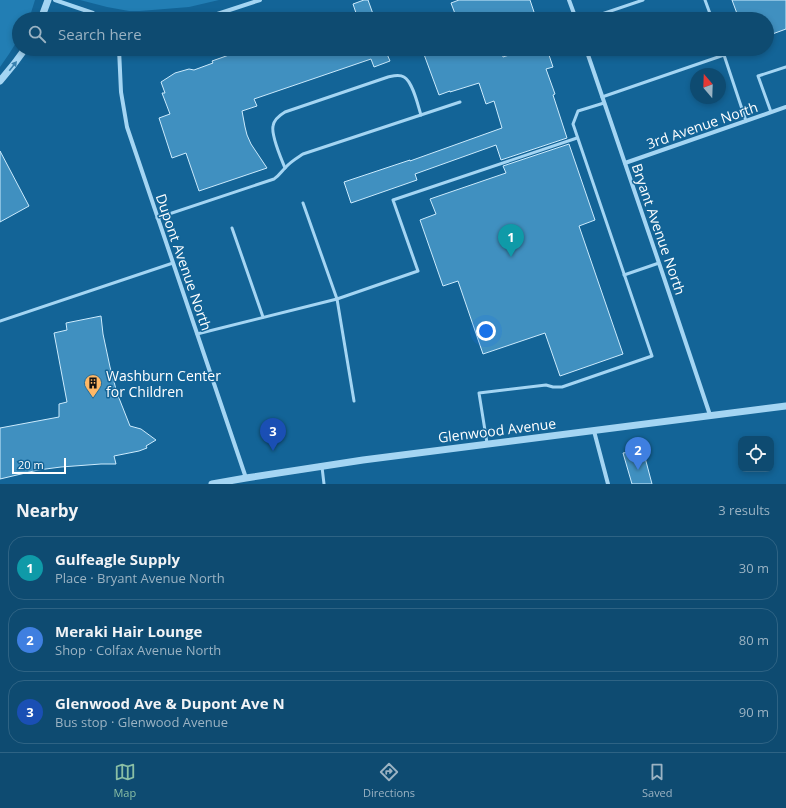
<!DOCTYPE html>
<html lang="en">
<head>
<meta charset="utf-8">
<style>
	body { margin:0; font-family:"Open Sans",sans-serif; background:#1c5579; color:#f1f3f6 }
	.controls { position:absolute; right:12px; bottom:12px; display:grid; overflow:hidden; border-radius:8px; box-shadow:0 2px 6px #0003 }
	.controls button { width:36px; height:36px; display:grid; place-items:center; padding:0; border:0; border-bottom:1px solid #2e6384; background:#0e4b71; color:#f1f3f6; font:20px sans-serif }
	.compass { position:absolute; left:690px; top:68px; width:36px; height:36px; border-radius:50%; background:#0e4b71; box-shadow:0 2px 6px #0003; rotate:341deg }
	.scale { position:absolute; left:12px; bottom:10px; width:54px; box-sizing:border-box; padding-left:4px; border:2px solid #fff; border-top:0; font-size:11px; line-height:14px; white-space:nowrap; color:#fff; -webkit-text-stroke:3px #136497; paint-order:stroke }
	.you { position:absolute; left:486px; top:331px; width:14px; height:14px; margin:-10px; border:3px solid #fff; border-radius:50%; background:#1a73e8; box-shadow:0 0 0 6px #1a73e833 }
	.badge { display:grid; place-items:center; width:26px; height:26px; border-radius:50%; background:#8abfa5; color:#fff; font-size:13px; font-weight:700 }
	.pin { position:absolute; translate:-50% -33px; filter:drop-shadow(0 1px 2px #0008) }
	.pin::after { content:''; position:absolute; top:21px; width:14px; height:12px; background:inherit; clip-path:polygon(0 0,100% 0,50% 100%) }
	.list { margin:0; padding:0; list-style:none }
	h2 { display:flex; justify-content:space-between; align-items:center; height:52px; margin:0; padding:0 16px; font-size:17px }
	h2 small { font-size:13px; font-weight:400; color:#9bb3c3 }
	.list li { display:grid; grid-template-columns:26px 1fr auto; gap:12px; align-items:center; box-sizing:border-box; height:64px; margin:0 8px 8px; padding:0 8px; border:1px solid #2e6384; border-radius:16px }
	.list b { display:block; font-size:15px; white-space:nowrap }
	.list p { margin:0; font-size:13px; white-space:nowrap; color:#9bb3c3 }
	.list em { font-size:13px; font-style:normal; color:#9bb3c3 }
	.icon { flex:none; width:22px; height:22px; fill:none; stroke:currentColor; stroke-width:2; stroke-linecap:round; stroke-linejoin:round }
	.map { position:relative; flex:none; width:786px; height:484px; overflow:hidden }
	.search { position:absolute; background:#0e4b71; box-shadow:0 2px 6px #0003; left:12px; right:12px; top:12px; height:44px; display:flex; align-items:center; gap:10px; box-sizing:border-box; padding:0 14px; border-radius:22px; color:#9bb3c3; font-size:15px }
	.sheet { height:268px; background:#0e4b71 }
	nav { display:flex; justify-content:space-around; align-items:center; box-sizing:border-box; height:56px; border-top:1px solid #2e6384; background:#0e4b71; font-size:11px; color:#9bb3c3 }
	nav a { display:grid; justify-items:center; gap:2px }
	nav .on { color:#8abfa5 }
	.map>svg:first-child { display:block }
</style>
</head>
<body>
<div class="map">
<svg width="786" height="484" viewBox="0 0 786 484">
	<rect width="100%" height="100%" fill="#136497"/>
	<g fill="#227eb4">
		<path d="M0,0H35L29,19H19V38L9,54L0,67Z"/>
		<path d="M80,0H219L189,7L140,11H129L107,7Z"/>
	</g>
	<g fill="#4090c0" stroke="#ccebfd">
		<path d="M364,0H368L373,14L358,19L353,4Z"/>
		<path d="M459,0H530L535,15L524,19H457L451,3Z"/>
		<path d="M732,0H786V29L767,36V19H739Z"/>
		<path d="M246,49H393V52L387,54L390,61L374,67L371,59L254,99L257,106L242,111L245,127L247,135L251,144L267,168L199,191L186,153L172,158L159,118L170,114L162,93H165L161,82L175,73L189,69L194,70L213,63L212,61Z"/>
		<path d="M422,49H501L503,57L528,49H547L553,67L546,69L555,94L553,95L567,138L501,160L496,145L415,174L417,180L351,203L344,182L410,160V161L502,128L494,101L486,104L479,83L450,92V91L439,95Z"/>
		<path d="M569,144L595,220L579,226L623,354L560,376L545,333L483,354L458,281L443,286L420,220L436,214L430,199L506,173L503,166Z"/>
		<path d="M0,151L29,206L0,222Z"/>
		<path d="M101,316L103,334L110,367L117,393L130,426L141,429L156,440L146,446L147,448L139,451L114,456L116,464H101L61,467L38,470L0,479V428L59,417V404L67,402L54,333L67,330L66,323Z"/>
		<path d="M643,450L652,484H632L623,453Z"/>
	</g>
	<g fill="none" stroke-linecap="round" stroke-linejoin="round">
		<g stroke="#a4d5f3" stroke-width="3">
			<path d="M705,0L712,19"/>
			<path d="M587,19L643,0"/>
			<path d="M722,49L746,121"/>
			<path d="M602,97L724,55"/>
			<path d="M771,112L758,76L786,67"/>
			<path d="M285,168C281,158 271,136 273,126C274,119 280,115 285,112L388,77C393,76 399,74 404,77C413,82 418,106 421,115"/>
			<path d="M303,203L337,299L418,271L393,200L577,138"/>
			<path d="M157,218L274,179C279,176 281,172 285,168C290,162 297,158 303,154L460,102"/>
			<path d="M232,228L263,317"/>
			<path d="M624,275L659,263"/>
			<path d="M0,321L173,263"/>
			<path d="M197,334L337,299L354,401"/>
			<path d="M487,443L479,393L546,385L553,387H562L652,356L573,124L578,111L604,103"/>
			<path d="M322,467L324,484"/>
		</g>
		<g stroke="#a4d5f3" stroke-width="4">
			<path d="M55,0L93,13L100,19"/>
			<path d="M569,0L576,19"/>
			<path d="M202,19L260,0"/>
			<path d="M119,49L121,92L127,127L246,478"/>
			<path d="M586,49L659,263L710,415"/>
			<path d="M625,163L786,107"/>
			<path d="M594,431L608,484"/>
		</g>
		<g stroke="#a4d5f3" stroke-width="7">
			<path d="M41,19L48,0"/>
			<path d="M0,81L14,64L25,49"/>
			<path d="M212,484L246,478L363,460L786,406"/>
		</g>
	</g>
	<defs><path id="oneway-solid" d="M-6-.8H1V-3.2L6.5 0L1 3.2V.8H-6Z"/></defs>
	<use fill="#3780ae" href="#oneway-solid" transform="translate(13 66) rotate(-52)"/>
	<defs>
		<g id="building-pin" transform="scale(0.9)"><path d="M0 17L-7.5 6A9.5 9.5 0 1 1 7.5 6Z" fill="#ffb866" stroke="#136497"/><path d="M-4-6H4V6H1V3H-1V6H-4ZM-2.5-4.3h1.7v1.8h-1.7ZM.8-4.3h1.7v1.8H.8ZM-2.5-1h1.7V.8h-1.7ZM.8-1h1.7V.8H.8Z" fill="#111"/></g>
	</defs>
	<g fill-rule="evenodd">
		<use href="#building-pin" x="93" y="383"/>
	</g>
	<g text-anchor="middle" dominant-baseline="central" stroke-width="3" stroke-linejoin="round" paint-order="stroke">
		<g font-size="14" fill="#fff" stroke="#136497">
			<text transform="translate(702 125) rotate(-19)">3rd Avenue North</text>
			<text transform="translate(659 229) rotate(71)">Bryant Avenue North</text>
			<text transform="translate(184 262) rotate(71)">Dupont Avenue North</text>
			<text transform="translate(497 430) rotate(-7)">Glenwood Avenue</text>
		</g>
		<g font-size="14" fill="#fff" stroke="#136497" text-anchor="start">
			<text x="106" y="375">Washburn Center<tspan x="106" dy="16">for Children</tspan></text>
		</g>
	</g>
</svg>
<div class="controls">
<button><svg class="icon" aria-label="locate" viewBox="0 0 24 24"><circle cx="12" cy="12" r="6"/><path d="M12 2v4M12 18v4M2 12h4M18 12h4"/></svg></button>
</div>
<svg class="compass" viewBox="-18 -18 36 36"><path d="M0-13l5 13h-10z" fill="#e53935"/><path d="M0 13l5-13h-10z" fill="#9bb3c3"/></svg>
<div class="scale">20 m</div>
<div class="you"></div>
<div class="pin badge" style="left:511px;top:257px;background:#0f9aa8">1</div>
<div class="pin badge" style="left:638px;top:470px;background:#3f7fe0">2</div>
<div class="pin badge" style="left:273px;top:451px;background:#1a4fb4">3</div>
<div class="search"><svg class="icon" aria-label="search" viewBox="0 0 24 24"><circle cx="10" cy="10" r="6"/><path d="M15 15l6 6"/></svg>Search here</div>
</div>
<section class="sheet">
<h2>Nearby<small>3 results</small></h2>
<ul class="list">
<li><span class="badge" style="background:#0f9aa8">1</span><div><b>Gulfeagle Supply</b><p>Place · Bryant Avenue North</p></div><em>30 m</em></li>
<li><span class="badge" style="background:#3f7fe0">2</span><div><b>Meraki Hair Lounge</b><p>Shop · Colfax Avenue North</p></div><em>80 m</em></li>
<li><span class="badge" style="background:#1a4fb4">3</span><div><b>Glenwood Ave &amp; Dupont Ave N</b><p>Bus stop · Glenwood Avenue</p></div><em>90 m</em></li>
</ul>
</section>
<nav>
<a class="on"><svg class="icon" aria-label="map" viewBox="0 0 24 24"><path d="M3 6l6-2 6 2 6-2v14l-6 2-6-2-6 2zM9 4v14M15 6v14"/></svg>Map</a>
<a><svg class="icon" aria-label="directions" viewBox="0 0 24 24"><path d="M12 3l9 9-9 9-9-9zM9 14v-3h6M13 9l2 2-2 2"/></svg>Directions</a>
<a><svg class="icon" aria-label="saved" viewBox="0 0 24 24"><path d="M7 4h10v16l-5-4-5 4z"/></svg>Saved</a>
</nav>
</body>
</html>
